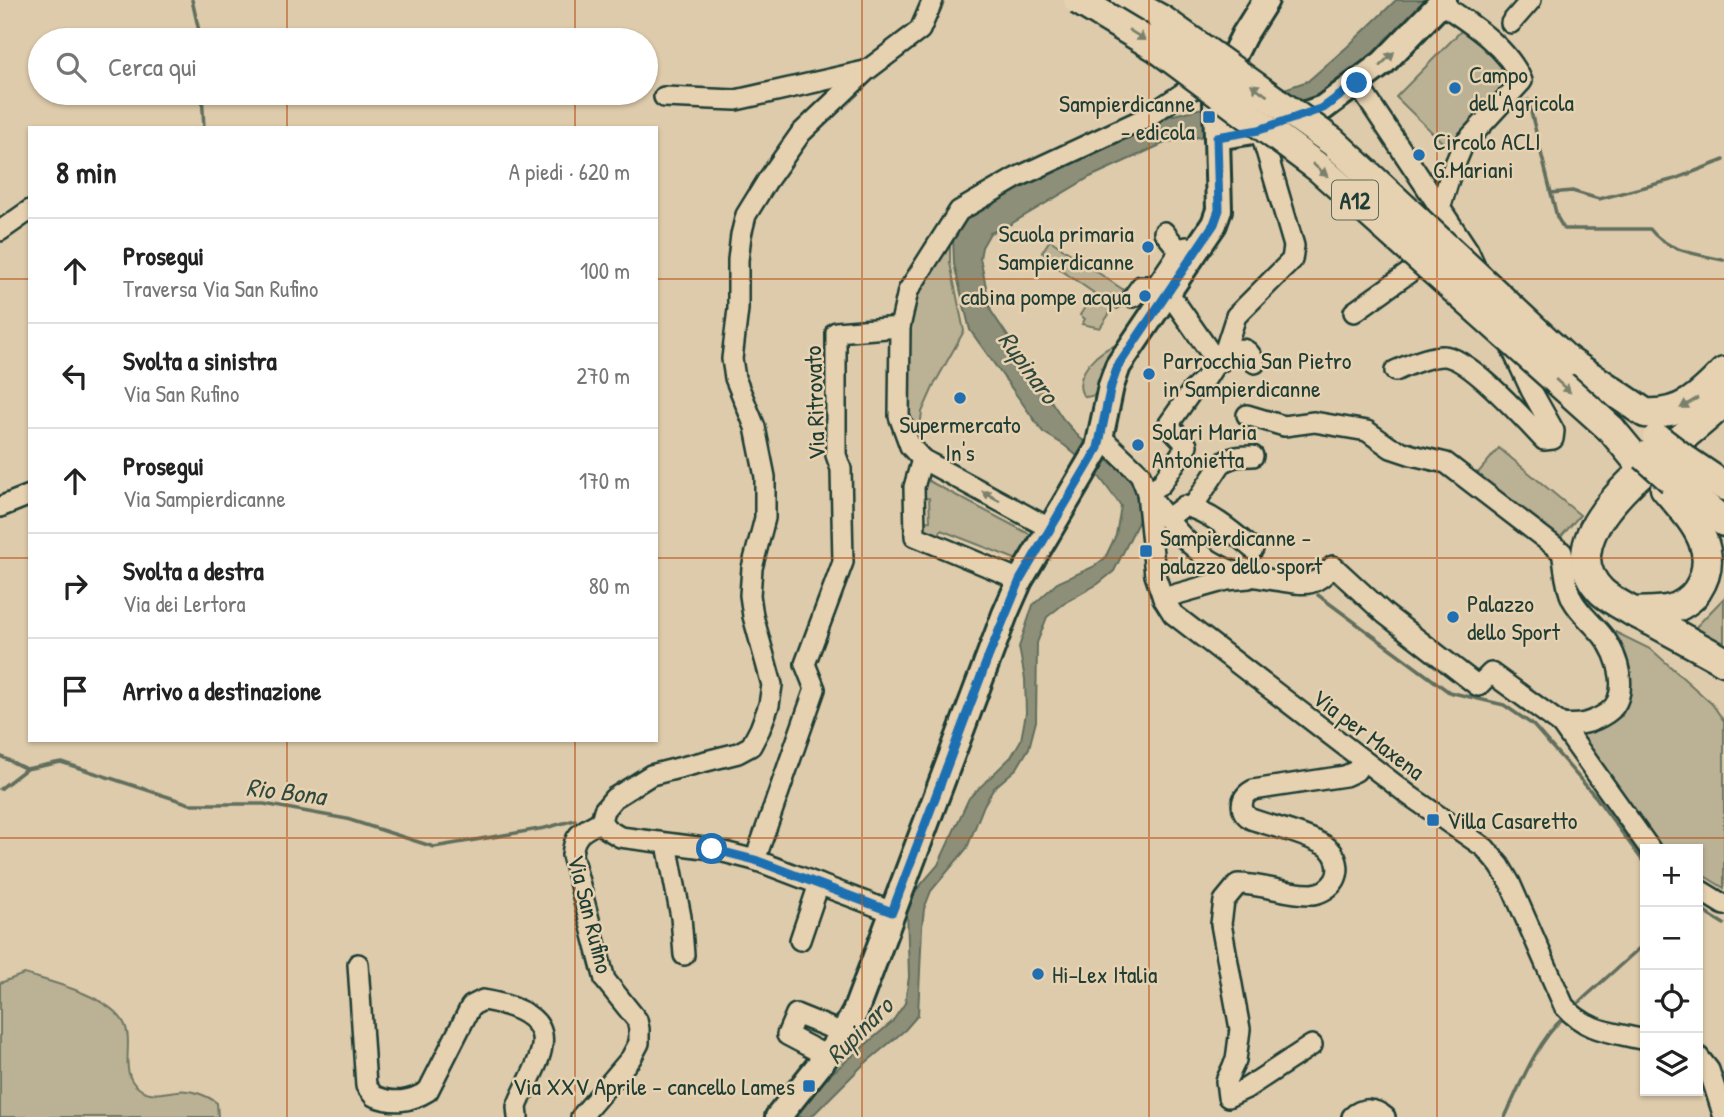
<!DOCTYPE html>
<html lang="it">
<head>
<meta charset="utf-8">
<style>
	body { margin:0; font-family:"Patrick Hand",sans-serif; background:#f6f6f6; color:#222 }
	.controls { position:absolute; right:21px; bottom:21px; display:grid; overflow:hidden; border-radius:0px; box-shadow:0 2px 5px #0004 }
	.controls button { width:63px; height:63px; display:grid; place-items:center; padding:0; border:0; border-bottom:2px solid #e0e0e0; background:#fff; color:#222; font:35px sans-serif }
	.stop { position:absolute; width:21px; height:21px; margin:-16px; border:5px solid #1f6fb2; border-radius:50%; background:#fff }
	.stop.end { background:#1f6fb2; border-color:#fff; box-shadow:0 2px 7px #0008 }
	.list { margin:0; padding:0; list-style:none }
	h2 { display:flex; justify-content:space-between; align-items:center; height:91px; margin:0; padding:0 28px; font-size:30px }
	h2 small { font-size:23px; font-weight:400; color:#767676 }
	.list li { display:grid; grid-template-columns:46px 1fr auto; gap:21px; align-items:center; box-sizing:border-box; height:105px; padding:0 28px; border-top:2px solid #e0e0e0 }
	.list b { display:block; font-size:26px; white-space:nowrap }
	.list p { margin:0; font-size:23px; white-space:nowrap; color:#767676 }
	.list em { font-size:23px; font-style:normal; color:#767676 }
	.icon { flex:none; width:38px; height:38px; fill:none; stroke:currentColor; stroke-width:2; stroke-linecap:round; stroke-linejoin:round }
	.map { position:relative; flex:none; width:1724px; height:1117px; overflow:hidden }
	.search { position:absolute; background:#fff; box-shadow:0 2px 5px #0004; left:28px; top:28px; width:630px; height:77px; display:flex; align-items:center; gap:18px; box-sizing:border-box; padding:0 24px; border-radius:38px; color:#767676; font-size:26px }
	.panel { position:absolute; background:#fff; box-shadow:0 2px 5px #0004; left:28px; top:126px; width:630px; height:616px; border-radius:0px }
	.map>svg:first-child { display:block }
</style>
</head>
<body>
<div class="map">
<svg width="1724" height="1117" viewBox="0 0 1724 1117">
	<rect width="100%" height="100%" fill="#decbab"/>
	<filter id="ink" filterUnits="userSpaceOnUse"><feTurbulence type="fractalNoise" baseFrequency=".0143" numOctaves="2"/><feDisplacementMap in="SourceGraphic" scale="14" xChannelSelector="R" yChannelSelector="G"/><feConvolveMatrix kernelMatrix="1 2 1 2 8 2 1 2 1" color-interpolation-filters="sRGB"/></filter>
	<g filter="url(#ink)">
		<g fill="#bbb195" stroke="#6d7764" stroke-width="2">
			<path d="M1464,28L1515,79L1447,147L1396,97Z"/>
			<path d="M950,237V263L964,331L935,383L922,412L918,445L908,431L907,315L911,298Z"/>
			<path d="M1050,240L1125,291L1119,300L1125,302V305L1117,309L1114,307L1100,328L1082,324L1085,319L1080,315L1094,293L1045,259L1047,256L1042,252Z"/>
			<path d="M1118,345L1095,395L1087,397L1083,395C1071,377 1100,347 1118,345Z"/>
			<path d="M1499,448L1580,515L1559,539L1477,474Z"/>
			<path d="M925,479L1035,537L1020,561L941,530L938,538L919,529V522L930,521L929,498L918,499Z"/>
			<path d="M1724,598V652L1689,634Z"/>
			<path d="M1609,629L1652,650L1712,704L1724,721V888L1698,872V849H1663L1578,735L1622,716L1630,672Z"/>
			<path d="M24,974C52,982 109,996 124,1023C135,1043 117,1074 140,1089C152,1097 164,1092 177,1091C190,1089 207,1095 217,1103L218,1117H0V983Z"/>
		</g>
		<path fill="#8d8f79" stroke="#616e5d" stroke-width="2" d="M1396,0H1432L1394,42L1312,102L1206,136L1167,142L1090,177L1004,228L990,233L982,247L980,258L991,311L1063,419L1080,438L1139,485L1140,518L1114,571L1098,584L1066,602L1047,617L1037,643L1036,721L1029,748L1017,768L994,788L984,805L967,848L931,891L924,909L922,927L918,1015L905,1030L863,1065L811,1117H794L799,1108L831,1074L892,1022L905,1003L909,977L907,909L912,895L938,865L969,798L1011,757L1021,740L1026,713L1025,679L1019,647L1033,605L1057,583L1093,567L1105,558L1116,535L1121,506L1095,471L1064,445L1043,432L970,330L954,264L953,237L963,218L1153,120L1198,109L1243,103L1308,81L1347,47Z"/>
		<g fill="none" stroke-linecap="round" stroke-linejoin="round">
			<g stroke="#616e5d" stroke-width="3.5">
				<path d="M192,0L201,40"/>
				<path d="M202,93L204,128"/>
				<path d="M1528,100L1557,217L1564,229H1650C1666,251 1699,255 1724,260"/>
				<path d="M1551,193L1572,191L1599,199L1675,179L1724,160"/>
				<path d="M1318,595L1449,692L1504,705L1533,725L1595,796L1645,864"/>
				<path d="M0,756L26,769"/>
				<path d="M0,789L26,769L61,762L190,804H264L347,819L434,847L545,828L575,820"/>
				<path d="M1698,908L1724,924"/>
				<path d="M1574,1007L1645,943"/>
				<path d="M1505,1117C1521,1083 1536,1043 1564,1017"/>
			</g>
			<g stroke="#1f3d34" stroke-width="24">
				<g id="minor">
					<path d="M1511,23L1531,0"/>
					<path d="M1357,83L1468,250L1477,270"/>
					<path d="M664,97L736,100L865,71"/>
					<path d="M1438,215L1450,176L1463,145L1522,81C1508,47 1470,23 1440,3"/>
					<path d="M0,231L30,210"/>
					<path d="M1164,232L1178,249L1187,247"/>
					<path d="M1168,292L1217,362L1219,363C1234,351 1245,339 1255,363"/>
					<path d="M1133,297L1141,286H1156L1181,249"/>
					<path d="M1354,312L1410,272L1426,249"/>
					<path d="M900,327L899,416L910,446L922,459L914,487L915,536L1020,580"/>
					<path d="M1395,371C1408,365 1428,356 1443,356C1468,356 1525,420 1544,440L1553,439L1554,431L1531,390L1510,345"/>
					<path d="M1247,415L1284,426L1314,422L1367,431L1391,448L1412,455L1446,463L1562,552C1565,567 1565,585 1572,599C1580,614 1593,623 1603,636C1619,655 1631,697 1607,713C1592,723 1579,726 1561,724"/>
					<path d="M1101,437L1140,474L1147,492L1155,575L1163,598L1173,614L1410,796L1485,848L1500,866L1510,883L1564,1006C1587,1032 1612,1032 1645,1040"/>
					<path d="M922,459L1051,529"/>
					<path d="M1147,492L1161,484L1187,445L1168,425L1192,391L1207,377L1226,347L1236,316L1292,260L1294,246L1260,130"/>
					<path d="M1147,493C1167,519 1189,550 1219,565C1237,575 1261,578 1281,581C1307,585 1315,587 1333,566L1385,614L1478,686L1491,673L1561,724L1650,849"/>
					<path d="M0,507L30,495"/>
					<path d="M1192,508L1221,464C1231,456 1240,456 1253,456"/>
					<path d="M1167,519L1184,506C1210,512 1233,532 1253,549"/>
					<path d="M1163,598L1227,580L1249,578"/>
					<path d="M667,844L681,917L684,955"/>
					<path d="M755,860L815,689L805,664L843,562L841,469L836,455V332L900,327L908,291L959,211L1016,178L1147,117L1186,91L1214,83"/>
					<path d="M1698,889L1724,905"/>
					<path d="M892,912L755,860L712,849L620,837L607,829L601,821L604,810L614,798L651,775L738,753L751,746L760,729L769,705L772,685L753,616L750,595L752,568L765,518V477L755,427L735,378L732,359L738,309V260L741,235L746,215L767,181L801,133L866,71L920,30L933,0"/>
					<path d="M800,940L819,884"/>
					<path d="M358,964L366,1086L374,1096C394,1104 410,1102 428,1091L471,1006L483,1000C507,1004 547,1014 542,1046C540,1064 523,1089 517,1107L518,1117"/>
					<path d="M1312,1045L1245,1089L1228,1097L1226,1081L1236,1060L1240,1029L1221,924L1224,901L1238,884C1264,884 1287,895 1313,894C1321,893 1330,888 1335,880C1341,869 1337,854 1327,847C1310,835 1271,826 1251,819C1238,811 1240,797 1253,790L1345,776L1356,771L1363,760"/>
					<path d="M827,1056L787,1035L796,1014L843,1033"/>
					<path d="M1698,1056L1709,1070L1724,1117"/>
					<path d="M581,1117L631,1058L639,1043V1029L637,1020L605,980L572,855C574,833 583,831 601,821"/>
					<path d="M1352,1117C1362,1107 1375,1108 1385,1117"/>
				</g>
			</g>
			<g stroke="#1f3d34" stroke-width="30">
				<g id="major">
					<path d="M1217,137L1260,130L1323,108L1383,63L1444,0"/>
					<path d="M778,1117L840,1039L855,1012L1005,614L1020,580L1098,448L1111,386L1118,366L1214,224L1219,210L1216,102L1224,75L1244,35L1266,0"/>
				</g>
			</g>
			<g stroke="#1f3d34" stroke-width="33">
				<g id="highway">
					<path d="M1126,0L1162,20"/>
					<path d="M1568,361L1645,413C1681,416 1701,396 1724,372"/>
					<path d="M1724,401C1689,440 1537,529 1602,592C1617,605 1636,613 1653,622C1677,635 1701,648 1724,661"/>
					<path d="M1611,429L1640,464"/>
					<path d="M1687,461L1724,486"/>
					<path d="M1680,486L1724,522"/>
					<path d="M1633,612C1645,611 1659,612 1671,609C1680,607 1692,599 1697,591C1724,550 1690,518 1665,488"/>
				</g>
			</g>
			<use href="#minor" stroke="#e6d1b0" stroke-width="19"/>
			<use href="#major" stroke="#e6d1b0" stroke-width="24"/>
			<use href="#highway" stroke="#e6d1b0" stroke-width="28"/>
			<g stroke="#1f3d34" stroke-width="33" stroke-linecap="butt">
				<g id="highway-bridge">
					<path d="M1078,0L1156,47L1319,168L1611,429"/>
					<path d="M1162,20L1333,142L1568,361"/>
					<path d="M1657,438L1687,461"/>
					<path d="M1645,456L1672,480"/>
				</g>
			</g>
			<use href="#highway-bridge" stroke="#e6d1b0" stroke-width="28"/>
		</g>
		<defs><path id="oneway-solid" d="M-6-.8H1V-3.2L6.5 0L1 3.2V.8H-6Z" transform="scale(1.75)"/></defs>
		<g fill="#79806c">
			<use href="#oneway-solid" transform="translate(1137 35) rotate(32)"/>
			<use href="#oneway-solid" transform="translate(1387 59) rotate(-44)"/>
			<use href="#oneway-solid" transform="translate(1259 90) rotate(-144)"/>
			<use href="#oneway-solid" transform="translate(1320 170) rotate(40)"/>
			<use href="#oneway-solid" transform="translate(1563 386) rotate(42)"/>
			<use href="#oneway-solid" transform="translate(1689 403) rotate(150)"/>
			<use href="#oneway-solid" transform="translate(991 496) rotate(-151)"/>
		</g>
	</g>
	<g fill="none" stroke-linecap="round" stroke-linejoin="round" filter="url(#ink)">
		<path stroke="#1f6fb2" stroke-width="9" d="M712,849L755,860L892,912L989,655L1020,580L1098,448L1111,386L1118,366L1214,224L1219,210L1217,137L1259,130L1323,108L1357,83"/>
	</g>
	<path fill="none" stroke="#b65216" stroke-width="2" stroke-opacity="0.55" d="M287,0V40M575,0V40M862,0V1117M1149,0V1117M1437,0V1117M287,93V128M575,93V128M0,279H30M656,279H1724M0,558H30M656,558H1724M287,740V1117M575,740V1117M0,838H1724"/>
	<g fill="#1f6fb2" stroke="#e6d1b0" stroke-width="2.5">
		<circle cx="1455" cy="88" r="7"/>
		<rect x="1202" y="110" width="14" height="14" rx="3.5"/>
		<circle cx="1419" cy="155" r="7"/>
		<circle cx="1148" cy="247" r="7"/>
		<circle cx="1145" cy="296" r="7"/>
		<circle cx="1149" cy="374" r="7"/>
		<circle cx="960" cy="398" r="7"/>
		<circle cx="1138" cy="445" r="7"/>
		<rect x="1139" y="544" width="14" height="14" rx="3.5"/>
		<circle cx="1453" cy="617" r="7"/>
		<rect x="1426" y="813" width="14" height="14" rx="3.5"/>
		<circle cx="1038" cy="974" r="7"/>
		<rect x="802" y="1079" width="14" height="14" rx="3.5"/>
	</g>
	<g text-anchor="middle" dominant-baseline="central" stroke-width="5" stroke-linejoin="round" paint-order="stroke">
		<rect fill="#e6d1b0" stroke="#5b6959" stroke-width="2" x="1332" y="180.5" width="46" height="39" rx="5"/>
		<g font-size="23" font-weight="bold" fill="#1f3d34">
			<text x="1355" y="200">A12</text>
		</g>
		<g font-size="24" fill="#1f3d34" stroke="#e6d1b0" text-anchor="start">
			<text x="1469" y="74">Campo<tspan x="1469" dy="28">dell'Agricola</tspan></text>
			<text x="1195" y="103" text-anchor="end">Sampierdicanne<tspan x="1195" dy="28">- edicola</tspan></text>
			<text x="1433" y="141">Circolo ACLI<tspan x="1433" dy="28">G.Mariani</tspan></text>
			<text x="1134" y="233" text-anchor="end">Scuola primaria<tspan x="1134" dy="28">Sampierdicanne</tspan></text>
			<text x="1131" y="296" text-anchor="end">cabina pompe acqua</text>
			<text x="1163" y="360">Parrocchia San Pietro<tspan x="1163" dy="28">in Sampierdicanne</tspan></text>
			<text x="960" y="424" text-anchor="middle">Supermercato<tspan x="960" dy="28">In's</tspan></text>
			<text x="1152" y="431">Solari Maria<tspan x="1152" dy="28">Antonietta</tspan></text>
			<text x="1160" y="537">Sampierdicanne -<tspan x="1160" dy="28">palazzo dello sport</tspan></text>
			<text x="1467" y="603">Palazzo<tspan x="1467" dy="28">dello Sport</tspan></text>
			<text x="1447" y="820">Villa Casaretto</text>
			<text x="1052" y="974">Hi-Lex Italia</text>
			<text x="795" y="1086" text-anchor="end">Via XXV Aprile - cancello Lames</text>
		</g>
		<g font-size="24" fill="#1f3d34" stroke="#e6d1b0">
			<text transform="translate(814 403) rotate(-92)">Via Ritrovato</text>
			<text transform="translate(1369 734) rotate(37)">Via per Maxena</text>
			<text transform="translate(591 914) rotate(76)">Via San Rufino</text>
		</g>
		<g font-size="26" font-style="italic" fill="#30493e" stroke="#e6d1b0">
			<text transform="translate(1029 367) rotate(54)">Rupinaro</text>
			<text transform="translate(286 791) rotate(7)">Rio Bona</text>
			<text transform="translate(859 1030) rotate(-45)">Rupinaro</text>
		</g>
	</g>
</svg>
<div class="controls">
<button>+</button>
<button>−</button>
<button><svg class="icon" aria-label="locate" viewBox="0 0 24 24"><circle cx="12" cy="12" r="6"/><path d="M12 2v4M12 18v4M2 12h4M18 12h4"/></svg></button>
<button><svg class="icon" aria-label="layers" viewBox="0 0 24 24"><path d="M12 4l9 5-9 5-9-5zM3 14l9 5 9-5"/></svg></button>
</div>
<div class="stop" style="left:712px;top:849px"></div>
<div class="stop end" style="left:1357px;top:83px"></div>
<div class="search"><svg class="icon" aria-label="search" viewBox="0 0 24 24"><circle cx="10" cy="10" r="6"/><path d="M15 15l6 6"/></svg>Cerca qui</div>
<section class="panel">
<h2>8 min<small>A piedi · 620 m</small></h2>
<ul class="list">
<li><svg class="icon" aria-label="ahead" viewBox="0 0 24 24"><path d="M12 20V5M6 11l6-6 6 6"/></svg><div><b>Prosegui</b><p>Traversa Via San Rufino</p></div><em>100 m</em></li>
<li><svg class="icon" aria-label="left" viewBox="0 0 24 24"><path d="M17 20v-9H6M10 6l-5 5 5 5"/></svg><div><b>Svolta a sinistra</b><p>Via San Rufino</p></div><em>270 m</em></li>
<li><svg class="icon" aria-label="ahead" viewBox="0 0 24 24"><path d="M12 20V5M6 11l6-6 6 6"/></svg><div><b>Prosegui</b><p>Via Sampierdicanne</p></div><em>170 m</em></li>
<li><svg class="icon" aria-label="right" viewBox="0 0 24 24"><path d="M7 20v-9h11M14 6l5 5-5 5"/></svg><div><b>Svolta a destra</b><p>Via dei Lertora</p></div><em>80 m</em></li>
<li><svg class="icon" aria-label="arrive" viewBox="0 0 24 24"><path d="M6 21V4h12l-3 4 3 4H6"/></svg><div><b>Arrivo a destinazione</b></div></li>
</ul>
</section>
</div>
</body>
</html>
